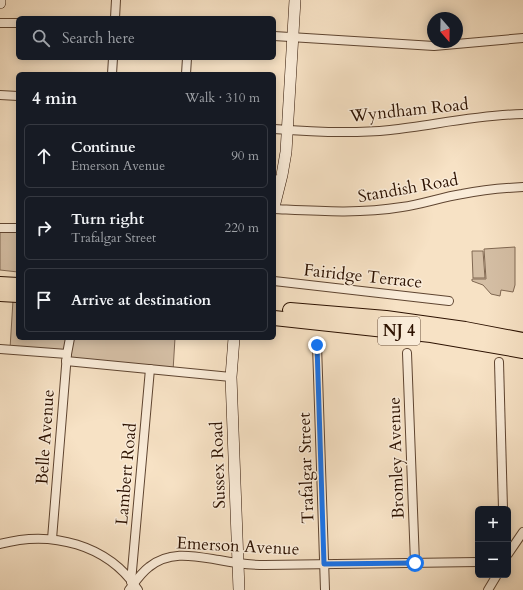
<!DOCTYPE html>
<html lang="en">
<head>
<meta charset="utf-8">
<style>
	body { margin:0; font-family:Cardo,serif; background:#242831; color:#f1f3f6 }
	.controls { position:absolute; right:12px; bottom:12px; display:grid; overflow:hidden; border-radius:6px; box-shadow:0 2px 10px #0003 }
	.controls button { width:36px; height:36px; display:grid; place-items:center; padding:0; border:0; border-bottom:1px solid #363941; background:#171b24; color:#f1f3f6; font:20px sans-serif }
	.compass { position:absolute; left:427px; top:12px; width:36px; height:36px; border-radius:50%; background:#171b24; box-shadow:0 2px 10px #0003; rotate:160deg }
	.stop { position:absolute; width:12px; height:12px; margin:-9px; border:3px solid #1a73e8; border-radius:50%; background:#fff }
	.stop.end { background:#1a73e8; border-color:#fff; box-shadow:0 1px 4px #0008 }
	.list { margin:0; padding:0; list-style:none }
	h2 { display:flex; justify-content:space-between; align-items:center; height:52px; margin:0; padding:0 16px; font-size:17px }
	h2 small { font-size:13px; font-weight:400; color:#9ea1a6 }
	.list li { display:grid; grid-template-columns:26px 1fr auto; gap:12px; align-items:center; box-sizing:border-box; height:64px; margin:0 8px 8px; padding:0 8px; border:1px solid #363941; border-radius:6px }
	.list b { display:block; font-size:15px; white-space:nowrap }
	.list p { margin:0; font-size:13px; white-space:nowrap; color:#9ea1a6 }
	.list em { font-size:13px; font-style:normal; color:#9ea1a6 }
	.icon { flex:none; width:22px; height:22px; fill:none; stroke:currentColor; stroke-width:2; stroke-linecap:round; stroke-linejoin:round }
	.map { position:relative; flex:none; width:523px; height:590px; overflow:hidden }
	.search { position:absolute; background:#171b24; box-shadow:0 2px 10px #0003; left:16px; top:16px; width:260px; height:44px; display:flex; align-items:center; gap:10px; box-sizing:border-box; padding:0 14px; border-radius:6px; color:#9ea1a6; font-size:15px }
	.panel { position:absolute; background:#171b24; box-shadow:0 2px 10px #0003; left:16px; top:72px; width:260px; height:268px; border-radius:6px }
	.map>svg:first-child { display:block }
</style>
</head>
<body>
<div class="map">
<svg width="523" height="590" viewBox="0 0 523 590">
	<rect width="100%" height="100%" fill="#f7e2c5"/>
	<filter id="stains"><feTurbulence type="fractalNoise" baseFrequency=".005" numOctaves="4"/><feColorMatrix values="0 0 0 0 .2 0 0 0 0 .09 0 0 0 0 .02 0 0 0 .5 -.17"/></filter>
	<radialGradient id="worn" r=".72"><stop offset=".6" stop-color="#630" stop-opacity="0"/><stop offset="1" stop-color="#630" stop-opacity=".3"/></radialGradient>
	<g fill="#d4bea4" stroke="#806852">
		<path d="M0,228H18V272L0,270Z"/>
		<path d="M515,247V285L513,292L501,290L500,296L491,294L483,285L472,281V279H486L484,249Z"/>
		<path d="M472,251H483L485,278H473Z"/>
		<path d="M13,300L18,301V338H175L173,371L66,361L67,354L10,349Z"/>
	</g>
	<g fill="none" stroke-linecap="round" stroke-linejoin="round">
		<g stroke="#5f4531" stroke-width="10">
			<g id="street">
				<path d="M115,18L116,0"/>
				<path d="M0,23H18"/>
				<path d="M274,36L434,46L523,38"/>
				<path d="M112,74L113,58"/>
				<path d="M186,74L187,58"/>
				<path d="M0,95L18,96"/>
				<path d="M274,129C312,132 352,134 390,130C434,125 478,115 523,114"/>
				<path d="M274,209C317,211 359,214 402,207C423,204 442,197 462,194C482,190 502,188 523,187"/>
				<path d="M0,228H18"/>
				<path d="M274,281L449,301"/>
				<path d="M317,345L325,590"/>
				<path d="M0,349L67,354"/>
				<path d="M407,353L415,563"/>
				<path d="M66,361L231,377"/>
				<path d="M499,362L503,509"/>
				<path d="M52,539L67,354L70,338"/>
				<path d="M0,544C51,530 108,544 138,590"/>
				<path d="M508,554L523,532"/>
				<path d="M131,582L150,369"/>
				<path d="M129,590C135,582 141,573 149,567C170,550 194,556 219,560C234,563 249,565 265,565L478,562"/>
				<path d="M488,590L497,575"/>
			</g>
		</g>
		<g stroke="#2c1100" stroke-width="12">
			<g id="secondary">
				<path d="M0,3V0"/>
				<path d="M274,207L282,175L286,152L295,0"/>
				<path d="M234,338L231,377L239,590"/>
			</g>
		</g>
		<g stroke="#2c1100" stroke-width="16">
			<g id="highway">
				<path d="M0,284L18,285"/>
				<path d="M0,294L18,295"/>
				<path d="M290,310L386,318L465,329L523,340"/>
				<path d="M274,318L431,335L523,351"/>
			</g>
		</g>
		<use href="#street" stroke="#faecd9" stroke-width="8"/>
		<use href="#secondary" stroke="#faecd9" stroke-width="11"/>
		<use href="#highway" stroke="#f7e2c5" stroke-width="14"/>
	</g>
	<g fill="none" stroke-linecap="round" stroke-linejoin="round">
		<path stroke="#1a73e8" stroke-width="5" d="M317,345L324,564L415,563"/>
	</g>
	<g text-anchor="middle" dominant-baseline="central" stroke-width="3" stroke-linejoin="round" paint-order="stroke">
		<rect fill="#faecd9" stroke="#6a5341" stroke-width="1" x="378" y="317" width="42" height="28" rx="3"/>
		<g font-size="16" font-weight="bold" fill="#2c1100">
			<text x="399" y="331">NJ 4</text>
		</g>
		<g font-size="17" fill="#2c1100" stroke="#faecd9">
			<text transform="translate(409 110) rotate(-6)">Wyndham Road</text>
			<text transform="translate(408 188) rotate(-10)">Standish Road</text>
			<text transform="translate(363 276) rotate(6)">Fairidge Terrace</text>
			<text transform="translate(45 437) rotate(-86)">Belle Avenue</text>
			<text transform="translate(396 458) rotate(-92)">Bromley Avenue</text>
			<text transform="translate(218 465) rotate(-92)">Sussex Road</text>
			<text transform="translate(306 468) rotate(-92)">Trafalgar Street</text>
			<text transform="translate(126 474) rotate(-85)">Lambert Road</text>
			<text transform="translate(238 546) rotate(3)">Emerson Avenue</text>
		</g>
	</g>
	<rect width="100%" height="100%" filter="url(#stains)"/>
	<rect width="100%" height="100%" fill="url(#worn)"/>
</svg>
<div class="controls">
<button>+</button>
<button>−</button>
</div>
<svg class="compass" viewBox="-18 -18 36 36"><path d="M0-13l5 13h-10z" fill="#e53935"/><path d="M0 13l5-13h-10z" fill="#9ea1a6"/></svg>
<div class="stop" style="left:415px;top:563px"></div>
<div class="stop end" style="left:317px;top:345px"></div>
<div class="search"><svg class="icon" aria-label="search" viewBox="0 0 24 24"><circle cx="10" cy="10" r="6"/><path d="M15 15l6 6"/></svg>Search here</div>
<section class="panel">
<h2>4 min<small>Walk · 310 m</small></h2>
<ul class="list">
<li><svg class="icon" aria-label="ahead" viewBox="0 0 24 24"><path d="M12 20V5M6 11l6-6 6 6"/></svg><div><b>Continue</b><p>Emerson Avenue</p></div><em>90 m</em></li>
<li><svg class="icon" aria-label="right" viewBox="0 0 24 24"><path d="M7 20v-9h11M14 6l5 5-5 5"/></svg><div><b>Turn right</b><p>Trafalgar Street</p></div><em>220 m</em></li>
<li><svg class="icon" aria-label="arrive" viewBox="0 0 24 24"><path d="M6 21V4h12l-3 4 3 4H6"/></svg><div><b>Arrive at destination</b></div></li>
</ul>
</section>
</div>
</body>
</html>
